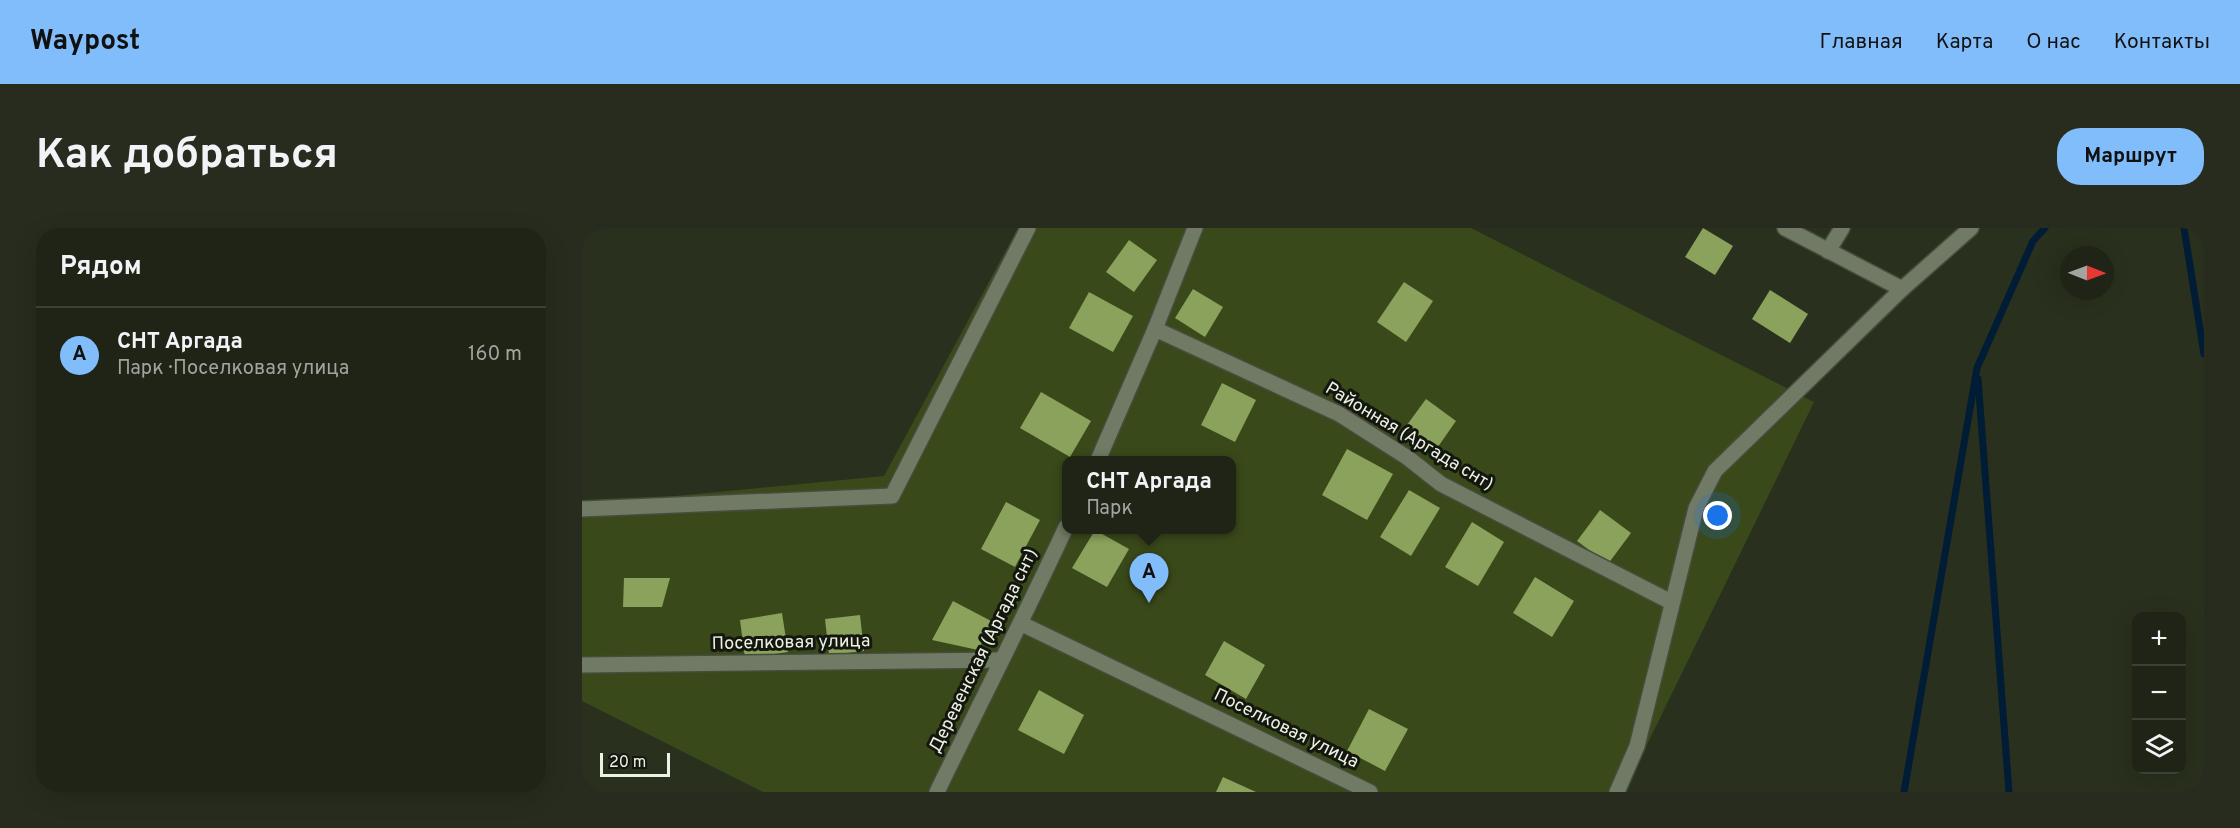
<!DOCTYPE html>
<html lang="ru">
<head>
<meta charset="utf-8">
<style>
	body { margin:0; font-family:Overpass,sans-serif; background:#272c1f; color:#f1f3f6 }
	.controls { position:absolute; right:18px; bottom:18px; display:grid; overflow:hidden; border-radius:12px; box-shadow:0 6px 24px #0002 }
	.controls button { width:54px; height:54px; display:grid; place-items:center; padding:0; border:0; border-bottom:2px solid #3c4135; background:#1f2416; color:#f1f3f6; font:30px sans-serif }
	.compass { position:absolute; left:1478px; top:18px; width:54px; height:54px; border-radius:50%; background:#1f2416; box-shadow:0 6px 24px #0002; rotate:91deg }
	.scale { position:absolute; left:18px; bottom:15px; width:70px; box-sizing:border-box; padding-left:6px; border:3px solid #edf1e5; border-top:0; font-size:16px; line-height:21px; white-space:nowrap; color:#edf1e5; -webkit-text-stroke:4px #13170e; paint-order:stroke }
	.you { position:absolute; left:1136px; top:288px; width:21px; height:21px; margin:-15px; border:4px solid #fff; border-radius:50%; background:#1a73e8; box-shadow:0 0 0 9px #1a73e833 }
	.badge { display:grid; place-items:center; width:39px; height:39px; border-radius:50%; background:#80bdfa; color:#111; font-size:20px; font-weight:700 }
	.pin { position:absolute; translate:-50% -50px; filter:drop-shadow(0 2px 3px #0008) }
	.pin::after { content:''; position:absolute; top:32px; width:21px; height:18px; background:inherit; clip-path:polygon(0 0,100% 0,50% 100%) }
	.popup { position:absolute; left:480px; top:228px; width:174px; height:78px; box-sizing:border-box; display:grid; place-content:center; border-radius:12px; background:#1f2416; filter:drop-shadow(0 2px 4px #0005); font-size:20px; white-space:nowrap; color:#a1a4a1 }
	.popup b { font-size:22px; color:#f1f3f6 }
	.popup::after { content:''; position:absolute; left:50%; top:100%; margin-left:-12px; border:12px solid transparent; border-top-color:#1f2416 }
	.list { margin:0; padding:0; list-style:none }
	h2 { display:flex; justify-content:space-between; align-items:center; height:78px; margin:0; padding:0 24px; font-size:26px }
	h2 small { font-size:20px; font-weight:400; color:#a1a4a1 }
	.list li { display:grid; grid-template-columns:39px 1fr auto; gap:18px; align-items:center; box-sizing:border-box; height:96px; padding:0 24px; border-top:2px solid #3c4135 }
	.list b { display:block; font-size:22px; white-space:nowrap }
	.list p { margin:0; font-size:20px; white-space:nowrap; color:#a1a4a1 }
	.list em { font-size:20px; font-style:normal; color:#a1a4a1 }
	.icon { flex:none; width:33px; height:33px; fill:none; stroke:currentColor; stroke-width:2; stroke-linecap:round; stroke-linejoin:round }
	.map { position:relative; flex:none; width:1622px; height:564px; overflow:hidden; border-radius:24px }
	header { display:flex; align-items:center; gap:36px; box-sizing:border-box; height:84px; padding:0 30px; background:#80bdfa; color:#111 }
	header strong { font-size:28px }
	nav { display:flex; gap:33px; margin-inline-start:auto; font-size:21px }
	.intro { display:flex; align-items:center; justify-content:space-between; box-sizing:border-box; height:144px; padding:0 36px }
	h1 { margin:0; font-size:42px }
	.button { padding:15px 27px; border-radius:24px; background:#80bdfa; color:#111; font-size:21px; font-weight:700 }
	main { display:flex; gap:36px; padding:0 36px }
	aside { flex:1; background:#1f2416; border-radius:24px; box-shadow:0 6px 24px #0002 }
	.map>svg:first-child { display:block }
</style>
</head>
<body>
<header>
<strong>Waypost</strong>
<nav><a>Главная</a><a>Карта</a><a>О нас</a><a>Контакты</a></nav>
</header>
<div class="intro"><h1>Как добраться</h1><a class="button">Маршрут</a></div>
<main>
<aside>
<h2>Рядом<small></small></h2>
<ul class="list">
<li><span class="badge">A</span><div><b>СНТ Аргада</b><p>Парк · Поселковая улица</p></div><em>160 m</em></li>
</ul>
</aside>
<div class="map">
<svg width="1622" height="564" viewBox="0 0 1622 564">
	<rect width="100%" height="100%" fill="#29301d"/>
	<path fill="#3a491a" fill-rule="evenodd" d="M436,0H889L1232,174L1042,564H181L0,473V277L302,248ZM484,232H650V302H484Z"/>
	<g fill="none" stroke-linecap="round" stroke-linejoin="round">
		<g stroke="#011c35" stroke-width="7">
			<path d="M1602,0L1622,126"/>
			<path d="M1396,151L1427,564"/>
			<path d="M1322,564L1395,140L1451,13L1463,0"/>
		</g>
	</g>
	<g fill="#8aa25b">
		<path d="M1121,0L1151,18L1133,47L1103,29Z"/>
		<path d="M547,12L575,32L552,64L524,44Z"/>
		<path d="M822,54L851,73L824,114L795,94Z"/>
		<path d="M611,61L641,79L623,109L593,90Z"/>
		<path d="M1188,62L1226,86L1208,115L1170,91Z"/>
		<path d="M507,64L551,88L531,124L487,100Z"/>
		<path d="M640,155L674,172L653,214L619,197Z"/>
		<path d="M459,164L509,193L488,229L438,200Z"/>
		<path d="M844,171L874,193L853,223L822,201Z"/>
		<path d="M765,221L811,246L785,292L740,267Z"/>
		<path d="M827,262L858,280L829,328L798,309Z"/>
		<path d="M424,274L458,292L433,339L399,321Z"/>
		<path d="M1018,282L1049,305L1026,336L995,313Z"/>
		<path d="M890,294L922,314L896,358L863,339Z"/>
		<path d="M513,302L547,321L525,359L490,340Z"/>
		<path d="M953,349L992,373L970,409L931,385Z"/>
		<path d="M42,350H88L80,379H41Z"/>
		<path d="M371,373L411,394L396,422L350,412Z"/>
		<path d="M200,385L206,424L163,430L158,392Z"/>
		<path d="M278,387L282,423L247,427L243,391Z"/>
		<path d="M642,413L683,437L664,471L623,447Z"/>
		<path d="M457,462L502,487L482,526L436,502Z"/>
		<path d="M787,481L826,501L803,543L765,523Z"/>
		<path d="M641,549L674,564H634Z"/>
	</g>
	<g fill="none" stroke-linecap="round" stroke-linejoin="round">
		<g stroke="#474c3c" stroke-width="18">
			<g id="minor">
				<path d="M1203,0L1320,61"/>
				<path d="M1246,23L1260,0"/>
				<path d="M573,101L757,186L826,230L859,256L1089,374"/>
				<path d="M516,232L573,101L613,0"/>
				<path d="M0,281L310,268L446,0"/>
				<path d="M440,396L788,564"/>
				<path d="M0,437L419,432"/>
				<path d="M355,564C398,475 443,388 484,299"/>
				<path d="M1035,564L1055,518L1114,280L1133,243L1320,61L1389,0"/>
			</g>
		</g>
		<use href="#minor" stroke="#717a64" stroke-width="15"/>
	</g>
	<g text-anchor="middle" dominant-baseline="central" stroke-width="6" stroke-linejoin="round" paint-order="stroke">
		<g font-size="18" fill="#edf1e5" stroke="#13170e">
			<text transform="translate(827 209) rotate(31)">Районная (Аргада снт)</text>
			<text transform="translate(209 415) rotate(-1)">Поселковая улица</text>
			<text transform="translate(402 423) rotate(-64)">Деревенская (Аргада снт)</text>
			<text transform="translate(704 501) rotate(26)">Поселковая улица</text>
		</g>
	</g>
</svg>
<div class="controls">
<button>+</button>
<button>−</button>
<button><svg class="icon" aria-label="layers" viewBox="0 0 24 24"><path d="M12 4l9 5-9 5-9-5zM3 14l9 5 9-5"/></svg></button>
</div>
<svg class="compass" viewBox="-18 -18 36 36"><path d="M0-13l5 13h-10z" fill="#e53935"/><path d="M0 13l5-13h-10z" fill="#a1a4a1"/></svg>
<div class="scale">20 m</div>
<div class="you"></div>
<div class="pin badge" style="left:567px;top:375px">A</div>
<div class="popup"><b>СНТ Аргада</b>Парк</div>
</div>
</main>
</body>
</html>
